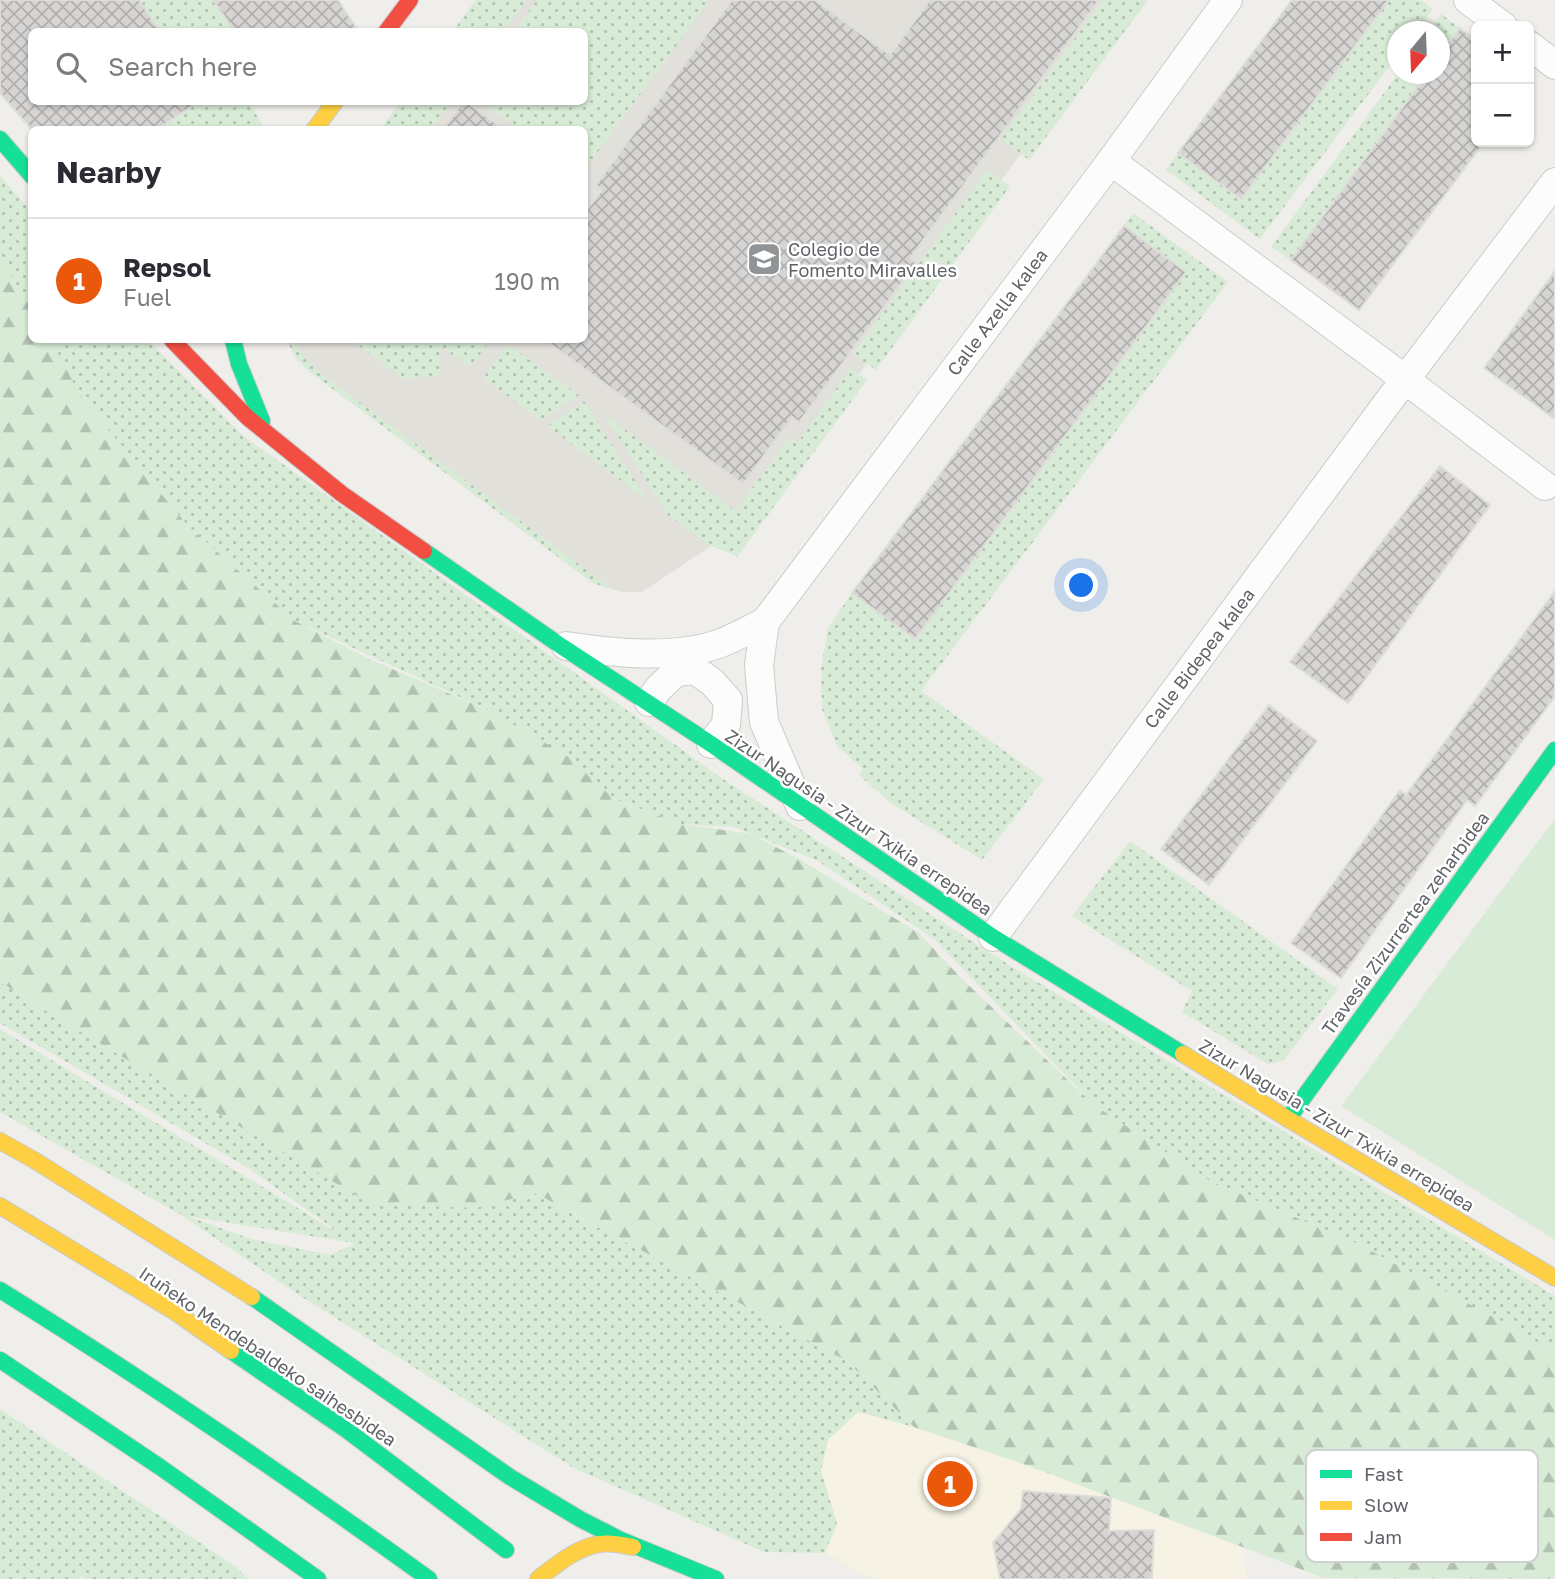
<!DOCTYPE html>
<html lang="en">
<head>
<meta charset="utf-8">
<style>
	body { margin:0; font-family:"Golos Text",sans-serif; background:#f2f2f3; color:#2b2b33 }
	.controls { position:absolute; right:21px; top:21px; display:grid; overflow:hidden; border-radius:10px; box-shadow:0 2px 5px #0004 }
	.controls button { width:63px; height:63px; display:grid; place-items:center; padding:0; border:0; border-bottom:2px solid #e1e1e2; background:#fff; color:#2b2b33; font:35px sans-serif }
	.compass { position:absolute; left:1387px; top:21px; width:63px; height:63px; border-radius:50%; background:#fff; box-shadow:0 2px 5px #0004; rotate:199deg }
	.you { position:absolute; left:1082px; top:586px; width:24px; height:24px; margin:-18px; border:5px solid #fff; border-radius:50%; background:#1a73e8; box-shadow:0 0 0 10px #1a73e833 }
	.badge { display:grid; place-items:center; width:46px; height:46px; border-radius:50%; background:#ea580c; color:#fff; font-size:23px; font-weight:700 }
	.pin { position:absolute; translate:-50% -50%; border:4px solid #fff; box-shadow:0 2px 7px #0006 }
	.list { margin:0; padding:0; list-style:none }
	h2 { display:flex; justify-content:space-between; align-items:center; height:91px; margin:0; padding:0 28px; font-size:30px }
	h2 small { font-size:23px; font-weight:400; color:#7c7c81 }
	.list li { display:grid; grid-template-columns:46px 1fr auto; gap:21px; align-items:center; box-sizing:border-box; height:126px; padding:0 28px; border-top:2px solid #e1e1e2 }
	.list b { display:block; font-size:26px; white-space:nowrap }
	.list p { margin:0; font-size:23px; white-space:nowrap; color:#7c7c81 }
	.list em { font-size:23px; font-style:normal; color:#7c7c81 }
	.icon { flex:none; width:38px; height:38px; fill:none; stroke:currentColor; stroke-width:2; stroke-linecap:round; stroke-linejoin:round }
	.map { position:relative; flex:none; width:1555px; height:1579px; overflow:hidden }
	.search { position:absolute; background:#fff; box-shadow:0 2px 5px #0004; left:28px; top:28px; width:560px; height:77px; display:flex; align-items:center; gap:18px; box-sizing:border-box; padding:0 24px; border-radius:10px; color:#7c7c81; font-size:26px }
	.panel { position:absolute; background:#fff; box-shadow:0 2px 5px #0004; left:28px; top:126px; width:560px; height:217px; border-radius:10px }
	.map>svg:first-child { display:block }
</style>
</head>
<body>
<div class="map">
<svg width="1555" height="1579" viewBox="0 0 1555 1579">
	<defs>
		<pattern id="grass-dots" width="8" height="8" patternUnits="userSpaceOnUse" patternTransform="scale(1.75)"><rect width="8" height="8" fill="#d8ebd6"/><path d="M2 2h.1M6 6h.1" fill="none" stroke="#b2c2b1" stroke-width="1.8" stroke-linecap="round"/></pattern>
		<pattern id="forest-firs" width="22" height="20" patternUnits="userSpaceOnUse" patternTransform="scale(1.75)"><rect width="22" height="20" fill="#d8ebd6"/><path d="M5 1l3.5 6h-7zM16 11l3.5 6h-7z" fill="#b2c2b1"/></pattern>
		<pattern id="building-cross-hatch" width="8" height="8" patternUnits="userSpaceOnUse" patternTransform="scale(1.75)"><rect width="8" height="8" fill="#d6d5d3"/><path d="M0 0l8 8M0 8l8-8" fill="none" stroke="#b1b0af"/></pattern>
	</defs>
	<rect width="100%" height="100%" fill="#efeeea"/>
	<path fill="#f7f3e4" d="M858,1412L914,1427L1029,1466L1243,1548L1246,1579H874L825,1553L837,1524L821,1471L828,1439Z"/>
	<path fill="#e2e0da" d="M476,0H1134L728,552L711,546L642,592H621L593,583L306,369L294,355L287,340H584V130L380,129L401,102H584V32L453,31Z"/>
	<g fill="url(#grass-dots)" fill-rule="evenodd">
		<path d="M139,0H338L356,27L353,32L160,31Z"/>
		<path d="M476,0H527L504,31H453Z"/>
		<path d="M537,0H710L585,169L584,130L519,129L481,102H584V32L514,31Z"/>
		<path d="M1103,0H1148L1029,160L1001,139Z"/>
		<path d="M1389,0H1421L1433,9L1416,31L1398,32L1397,56L1260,239L1166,170L1178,153L1241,199Z"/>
		<path d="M1441,14L1460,28L1440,56V32L1428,31Z"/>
		<path d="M1398,74H1426L1291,260L1271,247Z"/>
		<path d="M197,102H249L265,129L155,130Z"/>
		<path d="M401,102H452L431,129H380Z"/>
		<path d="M987,170L1010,186L876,370L853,354Z"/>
		<path d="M0,176L31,211V313L0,260Z"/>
		<path d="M1133,213L1228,282L921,691L1044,779L982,860L891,803L859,775L863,769L837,746L822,709L821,670L828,628L852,593L915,638L1042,465L981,419L995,399L1058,445L1186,272L1124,226Z"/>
		<path d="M47,340H148L242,435L723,779L998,958L1555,1296V1353L1510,1326L1360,1245L1210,1181L1094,1105L934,939L818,861L734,827L681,824L614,799L490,711L295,621L188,526L81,397Z"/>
		<path d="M287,340H292L306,359L324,376L614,590L593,583L306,369L294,355Z"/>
		<path d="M351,340H491L470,367L438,345L442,375L404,379Z"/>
		<path d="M508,345L579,395L541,421L483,378Z"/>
		<path d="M851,368L867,380L737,557L728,552L711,546L668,515L603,413L735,511L790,437L798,442Z"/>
		<path d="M584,401L648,501L547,426Z"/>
		<path d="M1130,841L1338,989L1284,1060L1268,1064L1182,1012L1192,991L1072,916Z"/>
		<path d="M0,982L67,1024L475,1208L534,1193L847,1361L914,1427L858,1412L828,1440L821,1471L837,1524L825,1553L764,1552L574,1468L299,1295L181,1215L0,1112V1029L344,1236L248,1168L0,1023ZM187,1216L354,1243V1244L330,1255L251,1239Z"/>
		<path d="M0,1409L236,1567L248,1579H84L81,1576L78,1579H0Z"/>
	</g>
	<path fill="url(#forest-firs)" d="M0,258L31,308L32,340H51L81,397L188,526L295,621L369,659L490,711L566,755L614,799L681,824L751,834L801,860L920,934L959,976L1094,1105L1210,1181L1360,1245L1510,1326L1555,1353V1579L1324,1578L1029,1466L914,1427L847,1361L535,1193L475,1208L371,1204L84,1034L0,982Z"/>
	<path fill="#d8ebd6" d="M1555,819V1240L1341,1106Z"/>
	<g fill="url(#building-cross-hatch)" stroke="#deddd9" stroke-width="2">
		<path d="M0,0H139L160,32H32V102H198L156,130H32L0,93Z"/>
		<path d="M213,0H338L359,32H235Z"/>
		<path d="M732,0H815L890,55L930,0H1099L910,258L916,263L841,365L799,422L792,417L743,484L545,340H584V214L602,190L596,185Z"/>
		<path d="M1292,0H1389L1241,199L1178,153Z"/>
		<path d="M1460,28L1476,40V142H1484L1359,310L1291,260L1427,74H1439V57Z"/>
		<path d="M463,102H466L505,130H443Z"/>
		<path d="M1124,226L1186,272L915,639L852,593Z"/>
		<path d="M1555,271V419L1484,368Z"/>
		<path d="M1440,466L1490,505L1348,703L1290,662Z"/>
		<path d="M1555,591V696L1475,806L1467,800L1341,978L1291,943L1400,790L1406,795Z"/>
		<path d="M1269,705L1317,741L1209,885L1161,849Z"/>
		<path d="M1023,1491L1111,1498L1109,1531L1154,1530L1152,1579H1000L993,1543L1021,1509Z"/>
	</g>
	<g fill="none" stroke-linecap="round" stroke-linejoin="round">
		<g stroke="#cbcccc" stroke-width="30">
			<g id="street">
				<path d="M1468,0L1503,26"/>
				<path d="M1529,45L1555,65"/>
				<path d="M1111,161L1382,362L1545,486"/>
				<path d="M765,622L759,665L764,722L800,806"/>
				<path d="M566,646C613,653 675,660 721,643C736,637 750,629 765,622L1111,161L1228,0"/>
				<path d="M649,702L658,689L676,672L695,670L712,682L728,700L726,725L711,744"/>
				<path d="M993,937L1385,406L1555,182"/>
			</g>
		</g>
		<g stroke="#cacacb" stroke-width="18">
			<g id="fast">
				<path d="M0,139L32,176"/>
				<path d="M233,340L239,364L262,421"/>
				<path d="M424,551L561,646L711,744L993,937L1183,1054"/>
				<path d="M1288,1119L1555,750"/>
				<path d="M0,1290C147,1381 289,1478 429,1579"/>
				<path d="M252,1297L510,1477L580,1519L621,1540L716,1579"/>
				<path d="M231,1351L348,1431L506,1550"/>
				<path d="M0,1360L160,1467L318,1579"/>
			</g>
		</g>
		<g stroke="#cacacb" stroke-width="18">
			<g id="slow">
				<path d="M314,130L335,102"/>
				<path d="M1183,1054L1288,1119L1555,1278"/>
				<path d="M0,1141L34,1160L252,1297"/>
				<path d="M0,1206L175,1312L231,1351"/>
				<path d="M538,1579C556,1565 577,1547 600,1544C611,1542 622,1545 633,1547"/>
			</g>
		</g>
		<g stroke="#cacacb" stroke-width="18">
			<g id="jam">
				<path d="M386,32L410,0"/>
				<path d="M172,340L247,417L342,494L424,551"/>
			</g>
		</g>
		<use href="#street" stroke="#fdfcfc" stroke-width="28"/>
		<use href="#fast" stroke="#16e098" stroke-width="16"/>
		<use href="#slow" stroke="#ffcf43" stroke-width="16"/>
		<use href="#jam" stroke="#f24e42" stroke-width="16"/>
	</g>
	<defs>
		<g id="school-square" transform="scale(1.75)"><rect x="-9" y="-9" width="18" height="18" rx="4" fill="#919496" stroke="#fff"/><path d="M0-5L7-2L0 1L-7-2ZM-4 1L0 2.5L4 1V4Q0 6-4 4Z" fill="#fff"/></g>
	</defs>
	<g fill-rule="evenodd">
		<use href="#school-square" x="764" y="259"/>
	</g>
	<g text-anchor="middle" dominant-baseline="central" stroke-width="5" stroke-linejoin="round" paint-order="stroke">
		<g font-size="18" fill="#5f6368" stroke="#fff" text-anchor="start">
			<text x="788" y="249">Colegio de<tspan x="788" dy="21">Fomento Miravalles</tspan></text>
		</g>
		<g font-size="18" fill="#5f6368" stroke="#fff">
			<text transform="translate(997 312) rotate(-53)">Calle Azella kalea</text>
			<text transform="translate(1199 658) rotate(-53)">Calle Bidepea kalea</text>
			<text transform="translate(859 822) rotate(34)">Zizur Nagusia - Zizur Txikia errepidea</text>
			<text transform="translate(1405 923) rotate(-54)">Travesía Zizurrertea zeharbidea</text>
			<text transform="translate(1337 1125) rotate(31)">Zizur Nagusia - Zizur Txikia errepidea</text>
			<text transform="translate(268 1356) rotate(34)">Iruñeko Mendebaldeko saihesbidea</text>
		</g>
	</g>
	<rect x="1306" y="1450" width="232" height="112" rx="10" fill="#fff" stroke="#cfd0d2" stroke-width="2"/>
	<rect x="1320" y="1470" width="32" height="8" fill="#16e098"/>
	<rect x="1320" y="1501" width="32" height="9" fill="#ffcf43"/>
	<rect x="1320" y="1533" width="32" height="8" fill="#f24e42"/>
	<g font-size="19" fill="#5f6368">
		<text x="1364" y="1481">Fast</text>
		<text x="1364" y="1512">Slow</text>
		<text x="1364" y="1544">Jam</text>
	</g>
</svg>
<div class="controls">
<button>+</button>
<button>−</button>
</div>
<svg class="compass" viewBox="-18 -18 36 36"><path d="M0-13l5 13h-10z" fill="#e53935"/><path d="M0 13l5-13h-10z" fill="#7c7c81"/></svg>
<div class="you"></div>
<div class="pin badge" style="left:950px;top:1484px">1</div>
<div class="search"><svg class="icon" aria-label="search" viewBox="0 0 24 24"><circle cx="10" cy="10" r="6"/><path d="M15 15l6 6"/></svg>Search here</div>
<section class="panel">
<h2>Nearby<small></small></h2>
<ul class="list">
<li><span class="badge">1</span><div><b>Repsol</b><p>Fuel</p></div><em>190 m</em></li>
</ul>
</section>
</div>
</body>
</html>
